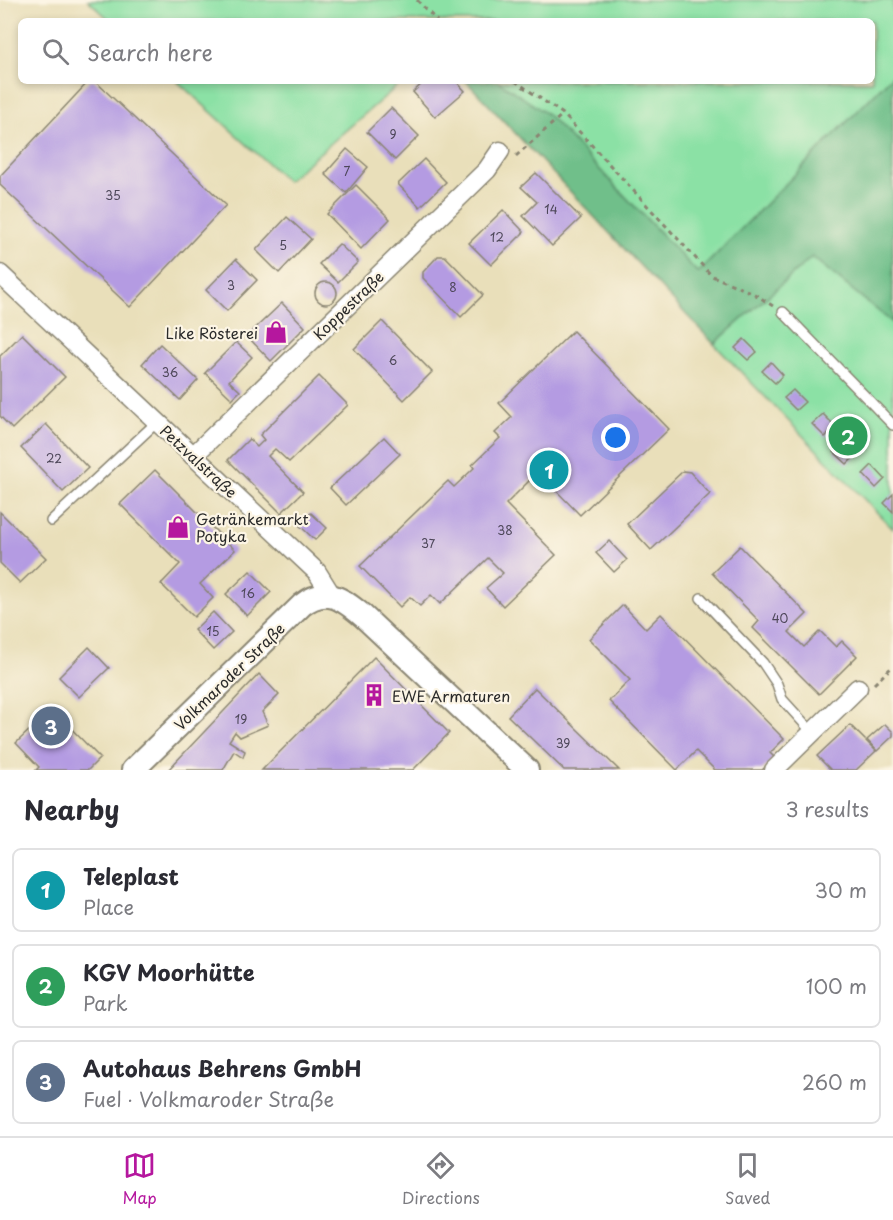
<!DOCTYPE html>
<html lang="en">
<head>
<meta charset="utf-8">
<style>
	body { margin:0; font-family:"Playpen Sans",sans-serif; background:#f2f2f3; color:#2b2b33 }
	.you { position:absolute; left:616px; top:438px; width:21px; height:21px; margin:-15px; border:4px solid #fff; border-radius:50%; background:#1a73e8; box-shadow:0 0 0 9px #1a73e833 }
	.badge { display:grid; place-items:center; width:39px; height:39px; border-radius:50%; background:#b5179e; color:#fff; font-size:20px; font-weight:700 }
	.pin { position:absolute; translate:-50% -50%; border:3px solid #fff; box-shadow:0 2px 6px #0006 }
	.list { margin:0; padding:0; list-style:none }
	h2 { display:flex; justify-content:space-between; align-items:center; height:78px; margin:0; padding:0 24px; font-size:26px }
	h2 small { font-size:20px; font-weight:400; color:#7c7c81 }
	.list li { display:grid; grid-template-columns:39px 1fr auto; gap:18px; align-items:center; box-sizing:border-box; height:84px; margin:0 12px 12px; padding:0 12px; border:2px solid #e1e1e2; border-radius:9px }
	.list b { display:block; font-size:22px; white-space:nowrap }
	.list p { margin:0; font-size:20px; white-space:nowrap; color:#7c7c81 }
	.list em { font-size:20px; font-style:normal; color:#7c7c81 }
	.icon { flex:none; width:33px; height:33px; fill:none; stroke:currentColor; stroke-width:2; stroke-linecap:round; stroke-linejoin:round }
	.map { position:relative; flex:none; width:893px; height:770px; overflow:hidden }
	.search { position:absolute; background:#fff; box-shadow:0 3px 9px #0003; left:18px; right:18px; top:18px; height:66px; display:flex; align-items:center; gap:15px; box-sizing:border-box; padding:0 21px; border-radius:9px; color:#7c7c81; font-size:22px }
	.sheet { height:366px; background:#fff }
	nav { display:flex; justify-content:space-around; align-items:center; box-sizing:border-box; height:84px; border-top:2px solid #e1e1e2; background:#fff; font-size:16px; color:#7c7c81 }
	nav a { display:grid; justify-items:center; gap:3px }
	nav .on { color:#b5179e }
	.map>svg:first-child { display:block }
</style>
</head>
<body>
<div class="map">
<svg width="893" height="770" viewBox="0 0 893 770">
	<rect width="100%" height="100%" fill="#fcf5e5"/>
	<filter id="ink" filterUnits="userSpaceOnUse"><feTurbulence type="fractalNoise" baseFrequency=".0167" numOctaves="2"/><feDisplacementMap in="SourceGraphic" scale="12" xChannelSelector="R" yChannelSelector="G"/><feConvolveMatrix kernelMatrix="1 2 1 2 8 2 1 2 1" color-interpolation-filters="sRGB"/></filter>
	<filter id="wash" filterUnits="userSpaceOnUse"><feTurbulence type="fractalNoise" baseFrequency=".008" numOctaves="4" result="noise"/><feDisplacementMap in="SourceGraphic" scale="24" xChannelSelector="R" yChannelSelector="G"/><feGaussianBlur stdDeviation="1.35" result="paint"/><feColorMatrix in="noise" values="0 0 0 0 0 0 0 0 0 0 0 0 0 0 0 0 0 1.4 0 .05"/><feComposite in="paint" operator="in"/></filter>
	<g filter="url(#wash)">
		<rect width="100%" height="100%" fill="#e9dfba"/>
		<g fill="#8be1a5" stroke="#5b8668" stroke-width="1.5">
			<path d="M88,0H893V75L698,273L547,114L498,81H872V21H111Z"/>
			<path d="M177,81H403L287,181Z"/>
			<path d="M812,257L893,323V529L714,344Z"/>
		</g>
		<path fill="#70bf8a" stroke="#4e755a" stroke-width="1.5" d="M893,75V323L812,257L714,344L466,81H498L547,114L698,273Z"/>
		<g id="blocks">
			<g fill="#b49be2">
				<path d="M89,81H95L226,205L130,307L0,185V176Z"/>
				<path d="M425,81H456L465,91L435,117L413,92Z"/>
				<path d="M391,108L419,136L395,160L367,132Z"/>
				<path d="M347,149L368,167L346,193L325,174Z"/>
				<path d="M424,159L446,182L420,207L398,184Z"/>
				<path d="M536,173L581,218L552,246L523,216L537,202L521,187Z"/>
				<path d="M356,185L390,219L361,249L327,214Z"/>
				<path d="M503,210L524,232L491,265L469,243Z"/>
				<path d="M287,217L311,239L279,273L256,250Z"/>
				<path d="M339,244L358,262L338,282L319,264Z"/>
				<path d="M438,256H445L483,295L461,317L423,278V272Z"/>
				<path d="M236,259L257,280L227,311L206,290Z"/>
				<circle cx="326" cy="293" r="11"/>
				<path d="M282,303L305,327L271,361L247,336Z"/>
				<path d="M382,321L432,372L404,400L354,349Z"/>
				<path d="M573,331L669,429L580,515L538,472L506,504L556,555L503,606L486,588L503,573L488,558L440,604L431,595L420,606L410,597L400,607L360,566L448,481L454,487L474,468L472,465L500,438L495,433L512,417L499,403Z"/>
				<path d="M22,334L65,377L12,429L0,416V356Z"/>
				<path d="M744,339L757,352L748,360L735,348Z"/>
				<path d="M236,342L252,357L229,381L240,391L232,399L205,373Z"/>
				<path d="M160,344L198,380L180,400L142,364Z"/>
				<path d="M771,362L783,375L775,383L762,371Z"/>
				<path d="M319,376L348,405L289,462L275,449L268,456L303,492L281,513L228,460L249,439L257,447L264,440L260,435Z"/>
				<path d="M793,390L805,402L796,410L784,398Z"/>
				<path d="M823,414L836,427L825,437L812,424Z"/>
				<path d="M46,424L88,468L63,492L21,448Z"/>
				<path d="M384,437L400,454L346,505L330,488Z"/>
				<path d="M843,442L856,455L847,464L834,452Z"/>
				<path d="M872,465L885,479L876,488L863,474Z"/>
				<path d="M155,470L235,550L200,584L213,598L194,617L161,584L180,564L120,504Z"/>
				<path d="M683,471L690,472L710,494L651,550L627,524Z"/>
				<path d="M893,494V512L884,503Z"/>
				<path d="M0,512L46,558L20,583L0,563Z"/>
				<path d="M311,513L327,528L315,540L299,525Z"/>
				<path d="M609,541L627,560L614,572L596,553Z"/>
				<path d="M740,546L807,614L789,632L804,647L820,631L836,647L842,641L857,656L819,694L753,628L759,621L712,573Z"/>
				<path d="M250,571L271,592L247,616L226,594Z"/>
				<path d="M623,605L646,629L661,614L784,739L770,753L775,758L762,770H715L696,751L677,770L609,701L630,680L589,639Z"/>
				<path d="M213,612L232,632L213,650L194,630Z"/>
				<path d="M89,647L109,668L79,697L59,677Z"/>
				<path d="M374,657L449,733L413,770H262Z"/>
				<path d="M259,674L279,695L262,712L268,725L240,737L235,732L229,741L245,751L243,757L234,751L223,770H168Z"/>
				<path d="M535,688L619,770H564L508,716Z"/>
				<path d="M52,709L100,758L88,770H36L39,767L16,743Z"/>
				<path d="M885,724L893,732V736L877,751L867,740Z"/>
				<path d="M850,725L876,751L856,770H831L817,756Z"/>
			</g>
		</g>
	</g>
	<g filter="url(#ink)">
		<use href="#blocks" fill-opacity="0" stroke="#8a8572" stroke-width="1.5"/>
		<g fill="none" stroke-linecap="round" stroke-linejoin="round">
			<g stroke="#8a8572" stroke-width="12">
				<g id="service">
					<path d="M783,312L893,425"/>
					<path d="M51,521L157,422"/>
					<path d="M701,598L763,663L777,684L782,699L812,732"/>
				</g>
			</g>
			<g stroke="#8a8572" stroke-width="21">
				<g id="minor">
					<path d="M0,274L317,572L332,596"/>
					<path d="M193,456L487,170L500,151"/>
					<path d="M774,770L858,688"/>
				</g>
			</g>
			<g stroke="#8a8572" stroke-width="26">
				<path id="tertiary" d="M133,770L302,605C326,586 343,599 363,616L527,770"/>
			</g>
			<g stroke="#8a8572" stroke-width="3" stroke-dasharray="4.5 4.5" stroke-linecap="butt">
				<path d="M417,0L437,21"/>
				<path d="M515,81L563,114L712,276L753,293L773,306"/>
				<path d="M516,156L563,114"/>
				<path d="M874,684L893,666"/>
			</g>
			<use href="#service" stroke="#fff" stroke-width="9"/>
			<use href="#minor" stroke="#fff" stroke-width="18"/>
			<use href="#tertiary" stroke="#fff" stroke-width="22"/>
		</g>
	</g>
	<defs>
		<g id="shop-bare" transform="scale(1.8)"><path d="M-5-2.5h2.3a2.7 3.5 0 0 1 5.4 0H5L5.5 6h-11ZM-1.5-2.5h3a1.5 2.3 0 0 0-3 0Z" fill="#b5179e" stroke="#fcf5e5" stroke-width="2.5" paint-order="stroke"/></g>
		<g id="building-bare" transform="scale(1.8)"><path d="M-4-6H4V6H1V3H-1V6H-4ZM-2.5-4.3h1.7v1.8h-1.7ZM.8-4.3h1.7v1.8H.8ZM-2.5-1h1.7V.8h-1.7ZM.8-1h1.7V.8H.8Z" fill="#b5179e" stroke="#fcf5e5" stroke-width="2.5" paint-order="stroke"/></g>
	</defs>
	<g fill-rule="evenodd">
		<use href="#shop-bare" x="276" y="332"/>
		<use href="#shop-bare" x="178" y="527"/>
		<use href="#building-bare" x="374" y="695"/>
	</g>
	<g text-anchor="middle" dominant-baseline="central" stroke-width="4.5" stroke-linejoin="round" paint-order="stroke">
		<g font-size="12" fill="#4d4759">
			<text x="393" y="134">9</text>
			<text x="347" y="171">7</text>
			<text x="113" y="195">35</text>
			<text x="551" y="209">14</text>
			<text x="497" y="237">12</text>
			<text x="283" y="245">5</text>
			<text x="231" y="285">3</text>
			<text x="453" y="287">8</text>
			<text x="393" y="360">6</text>
			<text x="170" y="372">36</text>
			<text x="54" y="458">22</text>
			<text x="505" y="530">38</text>
			<text x="428" y="543">37</text>
			<text x="248" y="593">16</text>
			<text x="780" y="618">40</text>
			<text x="213" y="631">15</text>
			<text x="241" y="719">19</text>
			<text x="563" y="743">39</text>
		</g>
		<g font-size="15" fill="#2b2b2b" stroke="#fcf5e5">
			<text transform="translate(348 305) rotate(-44)">Koppestraße</text>
			<text transform="translate(199 461) rotate(43)">Petzvalstraße</text>
			<text transform="translate(229 676) rotate(-44)">Volkmaroder Straße</text>
		</g>
		<g font-size="15" fill="#2b2b2b" stroke="#fcf5e5" text-anchor="start">
			<text x="258" y="332" text-anchor="end">Like Rösterei</text>
			<text x="196" y="518">Getränkemarkt<tspan x="196" dy="17">Potyka</tspan></text>
			<text x="392" y="695">EWE Armaturen</text>
		</g>
	</g>
</svg>
<div class="you"></div>
<div class="pin badge" style="left:549px;top:470px;background:#0f9aa8">1</div>
<div class="pin badge" style="left:848px;top:436px;background:#2e9e5b">2</div>
<div class="pin badge" style="left:51px;top:726px;background:#5c6f8a">3</div>
<div class="search"><svg class="icon" aria-label="search" viewBox="0 0 24 24"><circle cx="10" cy="10" r="6"/><path d="M15 15l6 6"/></svg>Search here</div>
</div>
<section class="sheet">
<h2>Nearby<small>3 results</small></h2>
<ul class="list">
<li><span class="badge" style="background:#0f9aa8">1</span><div><b>Teleplast</b><p>Place</p></div><em>30 m</em></li>
<li><span class="badge" style="background:#2e9e5b">2</span><div><b>KGV Moorhütte</b><p>Park</p></div><em>100 m</em></li>
<li><span class="badge" style="background:#5c6f8a">3</span><div><b>Autohaus Behrens GmbH</b><p>Fuel · Volkmaroder Straße</p></div><em>260 m</em></li>
</ul>
</section>
<nav>
<a class="on"><svg class="icon" aria-label="map" viewBox="0 0 24 24"><path d="M3 6l6-2 6 2 6-2v14l-6 2-6-2-6 2zM9 4v14M15 6v14"/></svg>Map</a>
<a><svg class="icon" aria-label="directions" viewBox="0 0 24 24"><path d="M12 3l9 9-9 9-9-9zM9 14v-3h6M13 9l2 2-2 2"/></svg>Directions</a>
<a><svg class="icon" aria-label="saved" viewBox="0 0 24 24"><path d="M7 4h10v16l-5-4-5 4z"/></svg>Saved</a>
</nav>
</body>
</html>
